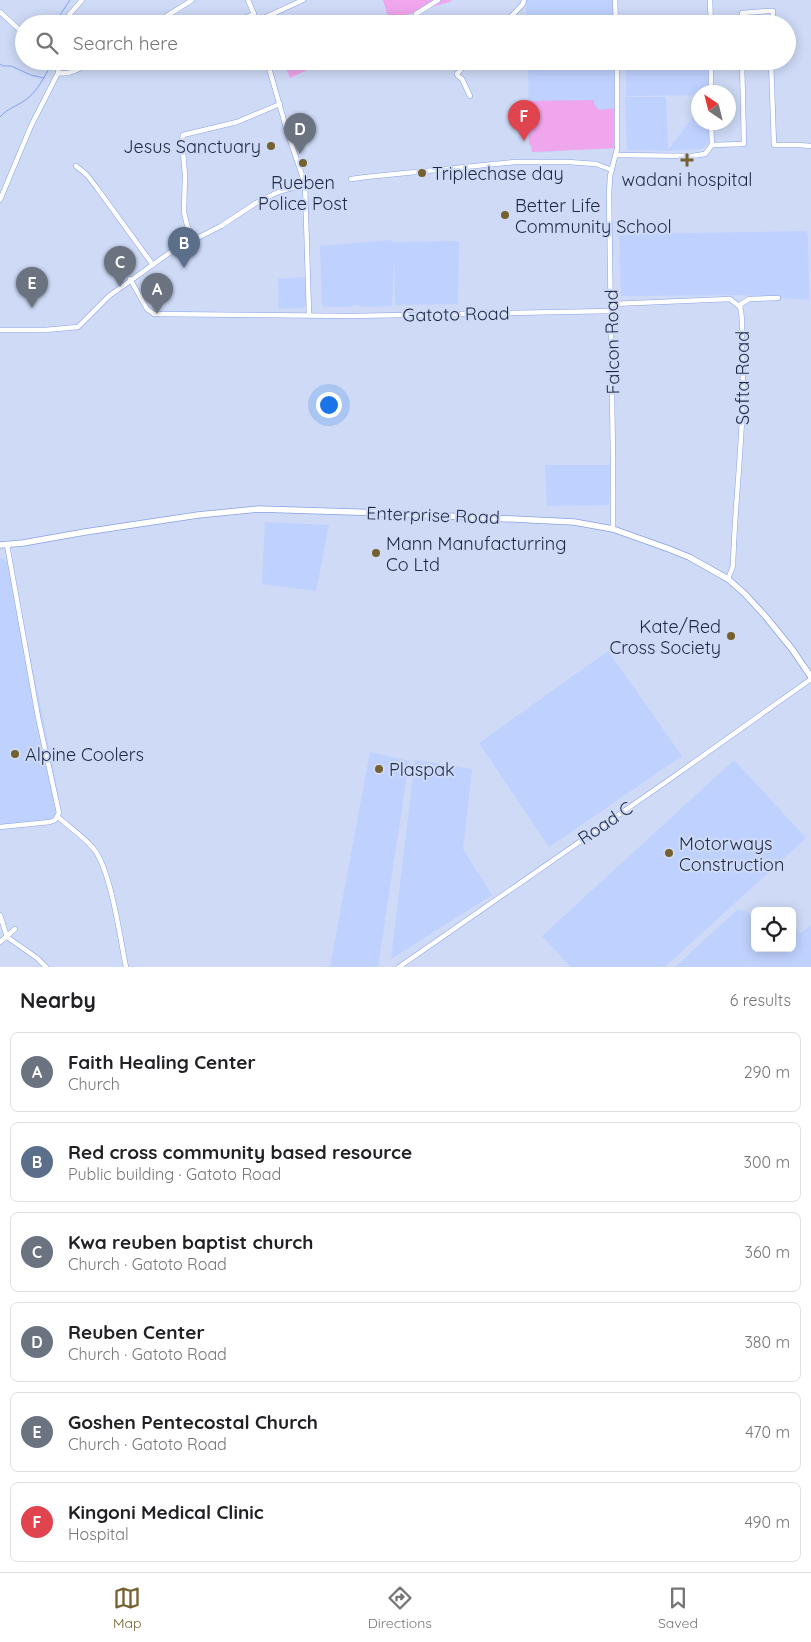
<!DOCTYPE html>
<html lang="en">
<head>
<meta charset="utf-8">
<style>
	body { margin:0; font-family:Quicksand,sans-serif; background:#f6f6f6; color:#202124 }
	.controls { position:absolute; right:15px; bottom:15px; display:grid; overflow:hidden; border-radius:8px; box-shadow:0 2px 12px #0003 }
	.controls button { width:45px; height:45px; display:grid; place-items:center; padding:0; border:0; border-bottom:1px solid #e0e0e0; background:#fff; color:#202124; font:25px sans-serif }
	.compass { position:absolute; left:691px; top:85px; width:45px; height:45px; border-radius:50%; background:#fff; box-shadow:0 2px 12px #0003; rotate:325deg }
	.you { position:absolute; left:328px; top:404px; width:18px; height:18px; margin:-12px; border:4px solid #fff; border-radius:50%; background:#1a73e8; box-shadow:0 0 0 8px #1a73e833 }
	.badge { display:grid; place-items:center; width:32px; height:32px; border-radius:50%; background:#74612f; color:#fff; font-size:16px; font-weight:700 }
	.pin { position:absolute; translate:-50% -41px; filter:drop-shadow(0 1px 2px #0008) }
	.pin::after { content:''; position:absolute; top:26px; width:18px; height:15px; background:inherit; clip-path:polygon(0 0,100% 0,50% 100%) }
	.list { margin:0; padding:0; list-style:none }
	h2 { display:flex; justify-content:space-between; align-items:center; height:65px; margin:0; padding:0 20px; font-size:21px }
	h2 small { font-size:16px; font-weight:400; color:#757577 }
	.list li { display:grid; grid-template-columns:32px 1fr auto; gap:15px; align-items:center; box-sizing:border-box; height:80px; margin:0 10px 10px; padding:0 10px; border:1px solid #e0e0e0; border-radius:8px }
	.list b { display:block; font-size:19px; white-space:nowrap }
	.list p { margin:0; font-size:16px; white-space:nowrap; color:#757577 }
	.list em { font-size:16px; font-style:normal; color:#757577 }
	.icon { flex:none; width:28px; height:28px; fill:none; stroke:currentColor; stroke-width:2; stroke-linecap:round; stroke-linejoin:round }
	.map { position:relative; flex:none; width:811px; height:967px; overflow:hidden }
	.search { position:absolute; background:#fff; box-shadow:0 2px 12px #0003; left:15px; right:15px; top:15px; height:55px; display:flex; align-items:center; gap:12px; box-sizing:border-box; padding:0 18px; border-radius:28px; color:#757577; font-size:19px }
	.sheet { height:605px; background:#fff }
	nav { display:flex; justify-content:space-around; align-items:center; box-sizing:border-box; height:70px; border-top:1px solid #e0e0e0; background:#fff; font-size:14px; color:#757577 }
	nav a { display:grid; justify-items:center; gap:2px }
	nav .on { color:#74612f }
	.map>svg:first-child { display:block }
</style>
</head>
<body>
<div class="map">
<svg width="811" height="967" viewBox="0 0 811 967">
	<rect width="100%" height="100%" fill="#cedaf6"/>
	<g fill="#bfd1fe">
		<path d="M526,0H614V24H527Z"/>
		<path d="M528,61H614L615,146L538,153L529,145Z"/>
		<path d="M626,61H709V92H698V95L626,96Z"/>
		<path d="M625,97H666L668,150L698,110V122L710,123V142L701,149L668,151L627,150Z"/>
		<path d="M806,231L808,236L809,300L742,295L621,296L619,236L634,234Z"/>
		<path d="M392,240L393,244L394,242L459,241L458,304L395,305L394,255L392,306L361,307L358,305H353L350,307H325L322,305L320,246Z"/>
		<path d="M308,277V303L303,308L279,309L278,279Z"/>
		<path d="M545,465H610L609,505L547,506Z"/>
		<path d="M265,522L329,525L316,591L262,584Z"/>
		<path d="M0,558L11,564L57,786L60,812L53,821L0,828Z"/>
		<path d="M608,651L682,756L549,847L479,743Z"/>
		<path d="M370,752L409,761L378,967H330Z"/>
		<path d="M415,760L472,769L463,849L492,895L391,959Z"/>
		<path d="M734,760L806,838L665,967H571L542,936Z"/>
		<path d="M738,909L755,915V948H792V929L801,933L811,925V967H675Z"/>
	</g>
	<g fill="#f0a6ed">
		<path d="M383,0H451L452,1L389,20Z"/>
		<path d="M283,61H326L290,78Z"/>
		<path d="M594,100V104L599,110L615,108L618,148L532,152L531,145H529L528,101Z"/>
	</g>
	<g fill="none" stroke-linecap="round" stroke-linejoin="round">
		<g stroke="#83a0f2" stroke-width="1">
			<path d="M54,24L70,0"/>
			<path d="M0,64L3,66H11L31,75L44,78"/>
			<path d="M0,117C7,108 21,105 29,97C38,90 44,77 50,67L49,61"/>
		</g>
		<g stroke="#89a2e5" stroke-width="5.5">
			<g id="street">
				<path d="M248,0L254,14L255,22"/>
				<path d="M615,0L616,24"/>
				<path d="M710,0L711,24"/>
				<path d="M0,12L24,34"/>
				<path d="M416,14L438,0"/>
				<path d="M64,24L69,15L82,0"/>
				<path d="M154,24L192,0"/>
				<path d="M229,24L254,14"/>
				<path d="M256,24L255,22L303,0"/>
				<path d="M504,24L523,4L524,0"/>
				<path d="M742,24V13L769,11H773L772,24"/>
				<path d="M267,61L287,131L305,184L309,315"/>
				<path d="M468,61L457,74L458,76L462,79L470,96"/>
				<path d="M771,61L774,145H799L811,146"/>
				<path d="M58,73C71,75 80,69 90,61"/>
				<path d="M711,92V61"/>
				<path d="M712,145L744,144L742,61"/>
				<path d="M616,155L692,156L705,154L712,145L711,122"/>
				<path d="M76,166L87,175L97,188L153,265"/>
				<path d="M351,179L366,177L515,162H568L596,164L612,170"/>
				<path d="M0,200L31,126L58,73L60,61"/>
				<path d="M194,240L187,225L184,212L185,175L182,140L183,135L237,122L280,104"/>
				<path d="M130,279L147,309L154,314L352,316L612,311"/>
				<path d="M612,304L730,299L740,307C744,321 741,335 742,349C746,421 735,493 733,566L728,579"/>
				<path d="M740,307L741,304L749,299L778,298"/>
				<path d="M0,330H45L78,327L109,296L172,251L221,226L256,203L278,192L305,184"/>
				<path d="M613,529V459L609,195L610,176L617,149V61"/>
				<path d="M58,817C69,827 83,836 93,848C111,869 120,938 126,967"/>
				<path d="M0,827L50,822L55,820L59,813L38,717L7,545"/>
				<path d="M0,915L7,937L37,958L46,967"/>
				<path d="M0,942L15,929"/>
				<path d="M399,967L673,777L811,679"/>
			</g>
		</g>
		<g stroke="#89a2e5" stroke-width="7">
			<path id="secondary" d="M0,545L23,543L85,532L198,515L259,509L385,513L574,522L613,529L669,549L689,557L728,579L745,594L766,617L792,649L811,677"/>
		</g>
		<use href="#street" stroke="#fff" stroke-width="4.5"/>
		<use href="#secondary" stroke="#fff" stroke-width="5.5"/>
	</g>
	<g fill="#74612f" stroke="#cedaf6" stroke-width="2">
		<circle cx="271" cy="146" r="5"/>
		<path d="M684.5 152.5h5v5h5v5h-5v5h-5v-5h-5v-5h5z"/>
		<circle cx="303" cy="163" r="5"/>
		<circle cx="422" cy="173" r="5"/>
		<circle cx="505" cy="215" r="5"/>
		<circle cx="376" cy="553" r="5"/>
		<circle cx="731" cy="636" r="5"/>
		<circle cx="15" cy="754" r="5"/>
		<circle cx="379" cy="769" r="5"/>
		<circle cx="669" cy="853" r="5"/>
	</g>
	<g text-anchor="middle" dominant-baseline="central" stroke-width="4" stroke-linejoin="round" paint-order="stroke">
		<g font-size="18" fill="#1f2843" stroke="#cedaf6" text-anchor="start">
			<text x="261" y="146" text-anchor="end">Jesus Sanctuary</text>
			<text x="432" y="173">Triplechase day</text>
			<text x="687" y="179" text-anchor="middle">wadani hospital</text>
			<text x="303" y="182" text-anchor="middle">Rueben<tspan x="303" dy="21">Police Post</tspan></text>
			<text x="515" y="205">Better Life<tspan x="515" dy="21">Community School</tspan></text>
			<text x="386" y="543">Mann Manufacturring<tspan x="386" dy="21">Co Ltd</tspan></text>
			<text x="721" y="626" text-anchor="end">Kate/Red<tspan x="721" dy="21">Cross Society</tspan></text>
			<text x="25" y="754">Alpine Coolers</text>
			<text x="389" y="769">Plaspak</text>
			<text x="679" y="843">Motorways<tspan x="679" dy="21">Construction</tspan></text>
		</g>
		<g font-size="18" fill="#1f2843" stroke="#cedaf6">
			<text transform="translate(456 314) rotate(-1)">Gatoto Road</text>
			<text transform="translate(612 342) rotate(-91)">Falcon Road</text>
			<text transform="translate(742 378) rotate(-90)">Softa Road</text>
			<text transform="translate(433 515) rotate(2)">Enterprise Road</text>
			<text transform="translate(605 823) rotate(-34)">Road C</text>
		</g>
	</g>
</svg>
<div class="controls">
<button><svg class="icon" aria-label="locate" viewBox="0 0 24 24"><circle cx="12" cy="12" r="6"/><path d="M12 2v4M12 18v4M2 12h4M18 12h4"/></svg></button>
</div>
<svg class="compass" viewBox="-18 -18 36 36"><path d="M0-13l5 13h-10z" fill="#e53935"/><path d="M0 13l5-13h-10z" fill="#757577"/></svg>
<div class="you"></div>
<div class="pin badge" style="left:157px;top:314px;background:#6b7280">A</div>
<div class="pin badge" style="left:184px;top:268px;background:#5c6f8a">B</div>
<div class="pin badge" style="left:120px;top:287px;background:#6b7280">C</div>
<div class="pin badge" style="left:300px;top:154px;background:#6b7280">D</div>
<div class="pin badge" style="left:32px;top:308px;background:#6b7280">E</div>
<div class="pin badge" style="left:524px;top:141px;background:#e0444e">F</div>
<div class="search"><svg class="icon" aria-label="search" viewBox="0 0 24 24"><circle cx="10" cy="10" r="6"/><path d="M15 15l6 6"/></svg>Search here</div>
</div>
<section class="sheet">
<h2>Nearby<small>6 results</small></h2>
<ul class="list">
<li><span class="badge" style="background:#6b7280">A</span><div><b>Faith Healing Center</b><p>Church</p></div><em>290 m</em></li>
<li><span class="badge" style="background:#5c6f8a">B</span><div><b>Red cross community based resource</b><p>Public building · Gatoto Road</p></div><em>300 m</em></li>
<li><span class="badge" style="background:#6b7280">C</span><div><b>Kwa reuben baptist church</b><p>Church · Gatoto Road</p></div><em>360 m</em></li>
<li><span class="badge" style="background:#6b7280">D</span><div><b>Reuben Center</b><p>Church · Gatoto Road</p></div><em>380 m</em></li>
<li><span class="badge" style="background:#6b7280">E</span><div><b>Goshen Pentecostal Church</b><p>Church · Gatoto Road</p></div><em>470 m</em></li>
<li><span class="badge" style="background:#e0444e">F</span><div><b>Kingoni Medical Clinic</b><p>Hospital</p></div><em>490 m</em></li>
</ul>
</section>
<nav>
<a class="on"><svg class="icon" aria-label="map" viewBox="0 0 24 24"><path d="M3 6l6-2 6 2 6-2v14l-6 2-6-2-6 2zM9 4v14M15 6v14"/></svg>Map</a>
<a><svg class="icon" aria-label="directions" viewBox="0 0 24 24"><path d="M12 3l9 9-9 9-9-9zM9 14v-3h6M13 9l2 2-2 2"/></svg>Directions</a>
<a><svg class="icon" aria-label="saved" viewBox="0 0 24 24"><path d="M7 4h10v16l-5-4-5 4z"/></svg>Saved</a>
</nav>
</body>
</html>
